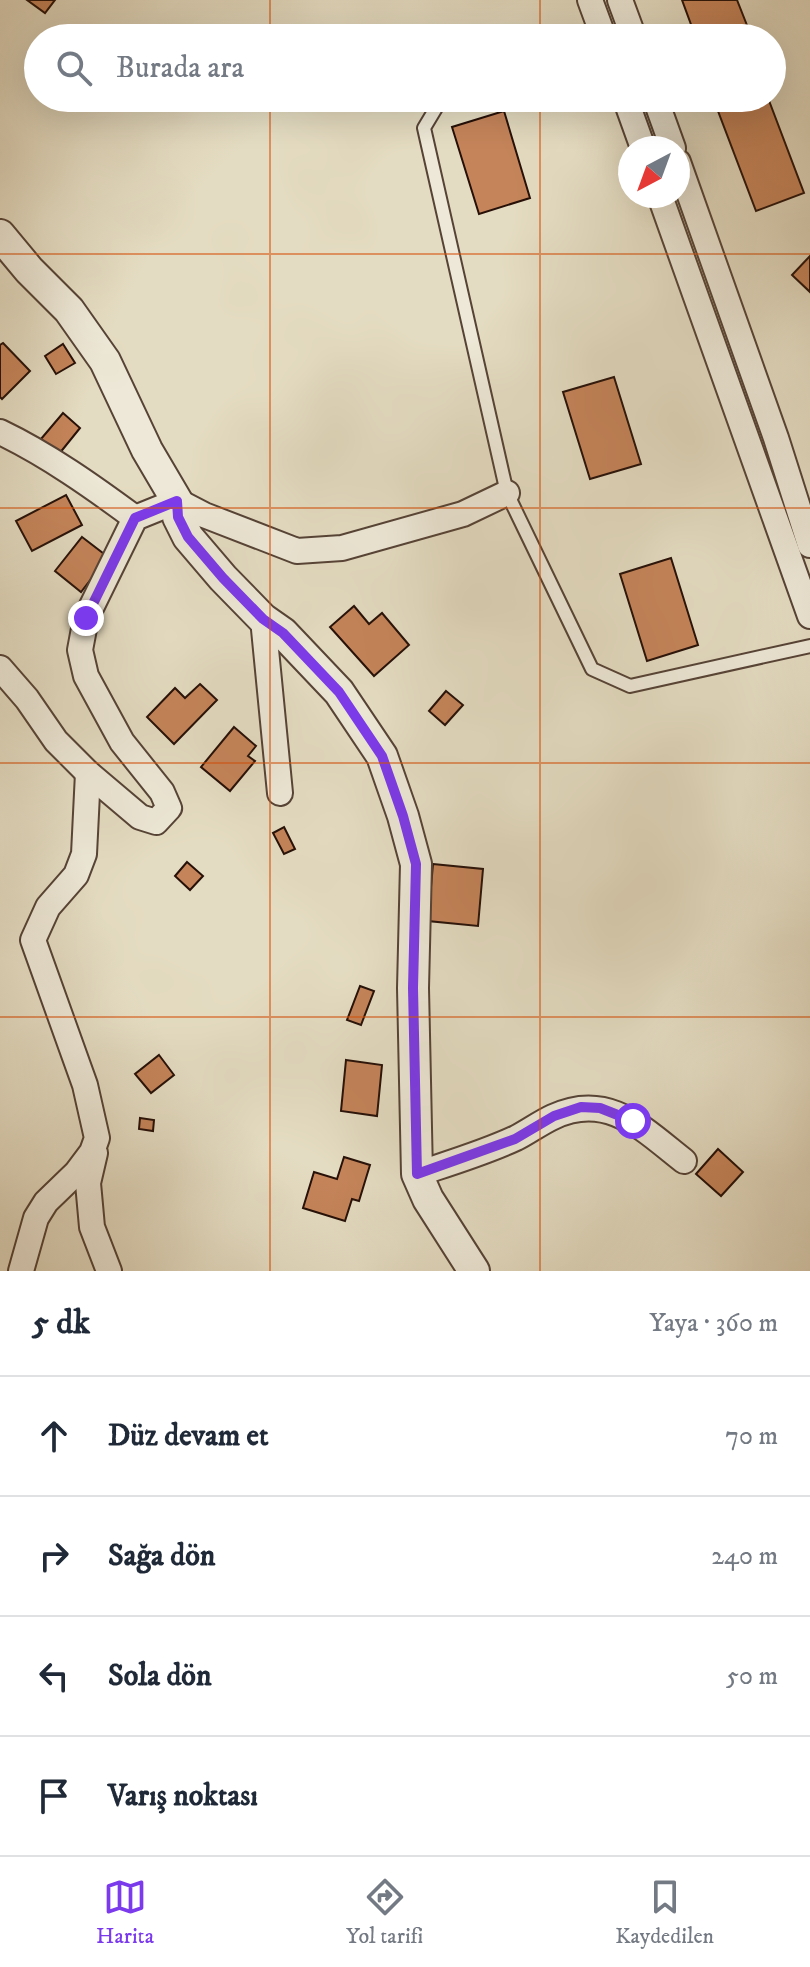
<!DOCTYPE html>
<html lang="tr">
<head>
<meta charset="utf-8">
<style>
	body { margin:0; font-family:"IM FELL DW Pica",serif; background:#f6f6f7; color:#1f2937 }
	.compass { position:absolute; left:618px; top:136px; width:72px; height:72px; border-radius:50%; background:#fff; box-shadow:0 8px 32px #0002; rotate:221deg }
	.stop { position:absolute; width:24px; height:24px; margin:-18px; border:6px solid #7c3aed; border-radius:50%; background:#fff }
	.stop.end { background:#7c3aed; border-color:#fff; box-shadow:0 2px 8px #0008 }
	.list { margin:0; padding:0; list-style:none }
	h2 { display:flex; justify-content:space-between; align-items:center; height:104px; margin:0; padding:0 32px; font-size:34px }
	h2 small { font-size:26px; font-weight:400; color:#747a83 }
	.list li { display:grid; grid-template-columns:52px 1fr auto; gap:24px; align-items:center; box-sizing:border-box; height:120px; padding:0 32px; border-top:2px solid #e0e1e3 }
	.list b { display:block; font-size:30px; white-space:nowrap }
	.list em { font-size:26px; font-style:normal; color:#747a83 }
	.icon { flex:none; width:44px; height:44px; fill:none; stroke:currentColor; stroke-width:2; stroke-linecap:round; stroke-linejoin:round }
	.map { position:relative; flex:none; width:810px; height:1271px; overflow:hidden }
	.search { position:absolute; background:#fff; box-shadow:0 8px 32px #0002; left:24px; right:24px; top:24px; height:88px; display:flex; align-items:center; gap:20px; box-sizing:border-box; padding:0 28px; border-radius:44px; color:#747a83; font-size:30px }
	.sheet { height:584px; background:#fff }
	nav { display:flex; justify-content:space-around; align-items:center; box-sizing:border-box; height:112px; border-top:2px solid #e0e1e3; background:#fff; font-size:22px; color:#747a83 }
	nav a { display:grid; justify-items:center; gap:4px }
	nav .on { color:#7c3aed }
	.map>svg:first-child { display:block }
	.building { fill:#c5845a; stroke:#261008; stroke-width:2 }
	.lines { fill:none; stroke-linecap:round; stroke-linejoin:round }
	.service-casing { stroke:#564336; stroke-width:16 }
	.minor-casing { stroke:#564336; stroke-width:28 }
	.tertiary-casing { stroke:#564336; stroke-width:34 }
	.service { stroke:#ede8d7; stroke-width:12 }
	.minor { stroke:#ede8d7; stroke-width:24 }
	.tertiary { stroke:#ede8d7; stroke-width:30 }
	.route { stroke:#7c3aed; stroke-width:10 }
	.grid { fill:none; stroke:#d5520c; stroke-width:2; stroke-opacity:0.55 }
</style>
</head>
<body>
<div class="map">
<svg width="810" height="1271" viewBox="0 0 810 1271">
	<rect width="100%" height="100%" fill="#e4dcc2"/>
	<filter id="stains"><feTurbulence type="fractalNoise" baseFrequency=".0025" numOctaves="4"/><feColorMatrix values="0 0 0 0 .2 0 0 0 0 .09 0 0 0 0 .02 0 0 0 .5 -.17"/></filter>
	<radialGradient id="worn" r=".72"><stop offset=".6" stop-color="#630" stop-opacity="0"/><stop offset="1" stop-color="#630" stop-opacity=".3"/></radialGradient>
	<g class="building">
		<path d="M27 0H55L45 13Z"/>
		<path d="M682 0H737L752 38H696Z"/>
		<path d="M753 98H768L804 193 756 211 718 111Z"/>
		<path d="M504 111 530 198 479 214 452 127Z"/>
		<path d="M810 256V292L792 275Z"/>
		<path d="M3 343 30 371 2 399 0 397V345Z"/>
		<path d="M63 344 75 363 56 374 45 356Z"/>
		<path d="M614 377 641 464 590 479 563 392Z"/>
		<path d="M63 413 80 428 59 454 41 439Z"/>
		<path d="M66 495 82 525 32 551 16 521Z"/>
		<path d="M82 537 108 557 81 592 55 571Z"/>
		<path d="M671 558 698 645 647 661 620 574Z"/>
		<path d="M354 606 369 624 382 613 409 645 374 676 330 627Z"/>
		<path d="M200 684 217 700 174 744 147 717 175 688 185 698Z"/>
		<path d="M446 691 463 705 445 725 429 711Z"/>
		<path d="M234 727 256 746 248 756 255 761 230 791 201 767Z"/>
		<path d="M284 827 295 849 284 854 273 833Z"/>
		<path d="M187 862 203 876 190 890 175 876Z"/>
		<path d="M433 864 483 869 478 926 428 921Z"/>
		<path d="M360 986 374 991 361 1025 347 1020Z"/>
		<path d="M159 1055 174 1075 151 1093 135 1074Z"/>
		<path d="M346 1060 382 1065 377 1116 341 1111Z"/>
		<path d="M140 1118 154 1120 153 1131 139 1129Z"/>
		<path d="M718 1149 743 1172 721 1196 696 1174Z"/>
		<path d="M344 1157 370 1165 359 1201 352 1199 345 1221 303 1208 314 1172 337 1179Z"/>
	</g>
	<g class="lines">
		<g class="service-casing">
			<path id="service" d="M442 98 424 128 507 493 592 669 630 686 810 646"/>
		</g>
		<g class="minor-casing">
			<g id="minor">
				<path d="M590 0 604 38"/>
				<path d="M620 0 634 38"/>
				<path d="M625 98 643 148"/>
				<path d="M655 98 673 148"/>
				<path d="M678 162 776 438 810 545"/>
				<path d="M660 196 810 616"/>
				<path d="M0 432C48 455 93 487 135 518"/>
				<path d="M263 619 280 793"/>
				<path d="M0 668 27 699 56 741 88 773 140 817 156 822 169 808 162 792 122 742 86 676 80 650 86 618 135 518 177 501 204 515 297 551 342 548 463 514 507 493"/>
				<path d="M95 1153 88 1183 92 1227 109 1271"/>
				<path d="M417 1174C450 1163 484 1153 516 1138 528 1132 540 1123 553 1117 608 1091 643 1129 684 1161"/>
				<path d="M21 1271 36 1218 46 1202 77 1172 92 1152 97 1138 85 1085 33 940 48 907 76 875 84 854 88 773"/>
			</g>
		</g>
		<g class="tertiary-casing">
			<path id="tertiary" d="M0 235 29 270 69 310 105 361 147 450 177 501 178 517 188 537 223 578 263 619 283 633 339 692 382 756 403 816 416 864 413 988 417 1174 428 1199 474 1271"/>
		</g>
		<use href="#service" class="service"/>
		<use href="#minor" class="minor"/>
		<use href="#tertiary" class="tertiary"/>
	</g>
	<g class="lines">
		<path class="route" d="M86 618 135 518 177 501 178 517 188 537 223 578 263 619 283 633 339 692 382 756 403 816 416 864 413 988 417 1174 515 1139 554 1116 581 1107 600 1108 633 1121"/>
	</g>
	<path class="grid" d="M270 0V38M540 0V38M270 98V1271M540 98V1271M0 254H810M0 508H810M0 763H810M0 1017H810"/>
	<rect width="100%" height="100%" filter="url(#stains)"/>
	<rect width="100%" height="100%" fill="url(#worn)"/>
</svg>
<svg class="compass" viewBox="-18 -18 36 36"><path d="M0-13l5 13h-10z" fill="#e53935"/><path d="M0 13l5-13h-10z" fill="#747a83"/></svg>
<div class="stop" style="left:633px;top:1121px"></div>
<div class="stop end" style="left:86px;top:618px"></div>
<div class="search"><svg class="icon" aria-label="search" viewBox="0 0 24 24"><circle cx="10" cy="10" r="6"/><path d="M15 15l6 6"/></svg>Burada ara</div>
</div>
<section class="sheet">
<h2>5 dk<small>Yaya · 360 m</small></h2>
<ul class="list">
<li><svg class="icon" aria-label="ahead" viewBox="0 0 24 24"><path d="M12 20V5M6 11l6-6 6 6"/></svg><div><b>Düz devam et</b></div><em>70 m</em></li>
<li><svg class="icon" aria-label="right" viewBox="0 0 24 24"><path d="M7 20v-9h11M14 6l5 5-5 5"/></svg><div><b>Sağa dön</b></div><em>240 m</em></li>
<li><svg class="icon" aria-label="left" viewBox="0 0 24 24"><path d="M17 20v-9H6M10 6l-5 5 5 5"/></svg><div><b>Sola dön</b></div><em>50 m</em></li>
<li><svg class="icon" aria-label="arrive" viewBox="0 0 24 24"><path d="M6 21V4h12l-3 4 3 4H6"/></svg><div><b>Varış noktası</b></div></li>
</ul>
</section>
<nav>
<a class="on"><svg class="icon" aria-label="map" viewBox="0 0 24 24"><path d="M3 6l6-2 6 2 6-2v14l-6 2-6-2-6 2zM9 4v14M15 6v14"/></svg>Harita</a>
<a><svg class="icon" aria-label="directions" viewBox="0 0 24 24"><path d="M12 3l9 9-9 9-9-9zM9 14v-3h6M13 9l2 2-2 2"/></svg>Yol tarifi</a>
<a><svg class="icon" aria-label="saved" viewBox="0 0 24 24"><path d="M7 4h10v16l-5-4-5 4z"/></svg>Kaydedilen</a>
</nav>
</body>
</html>
